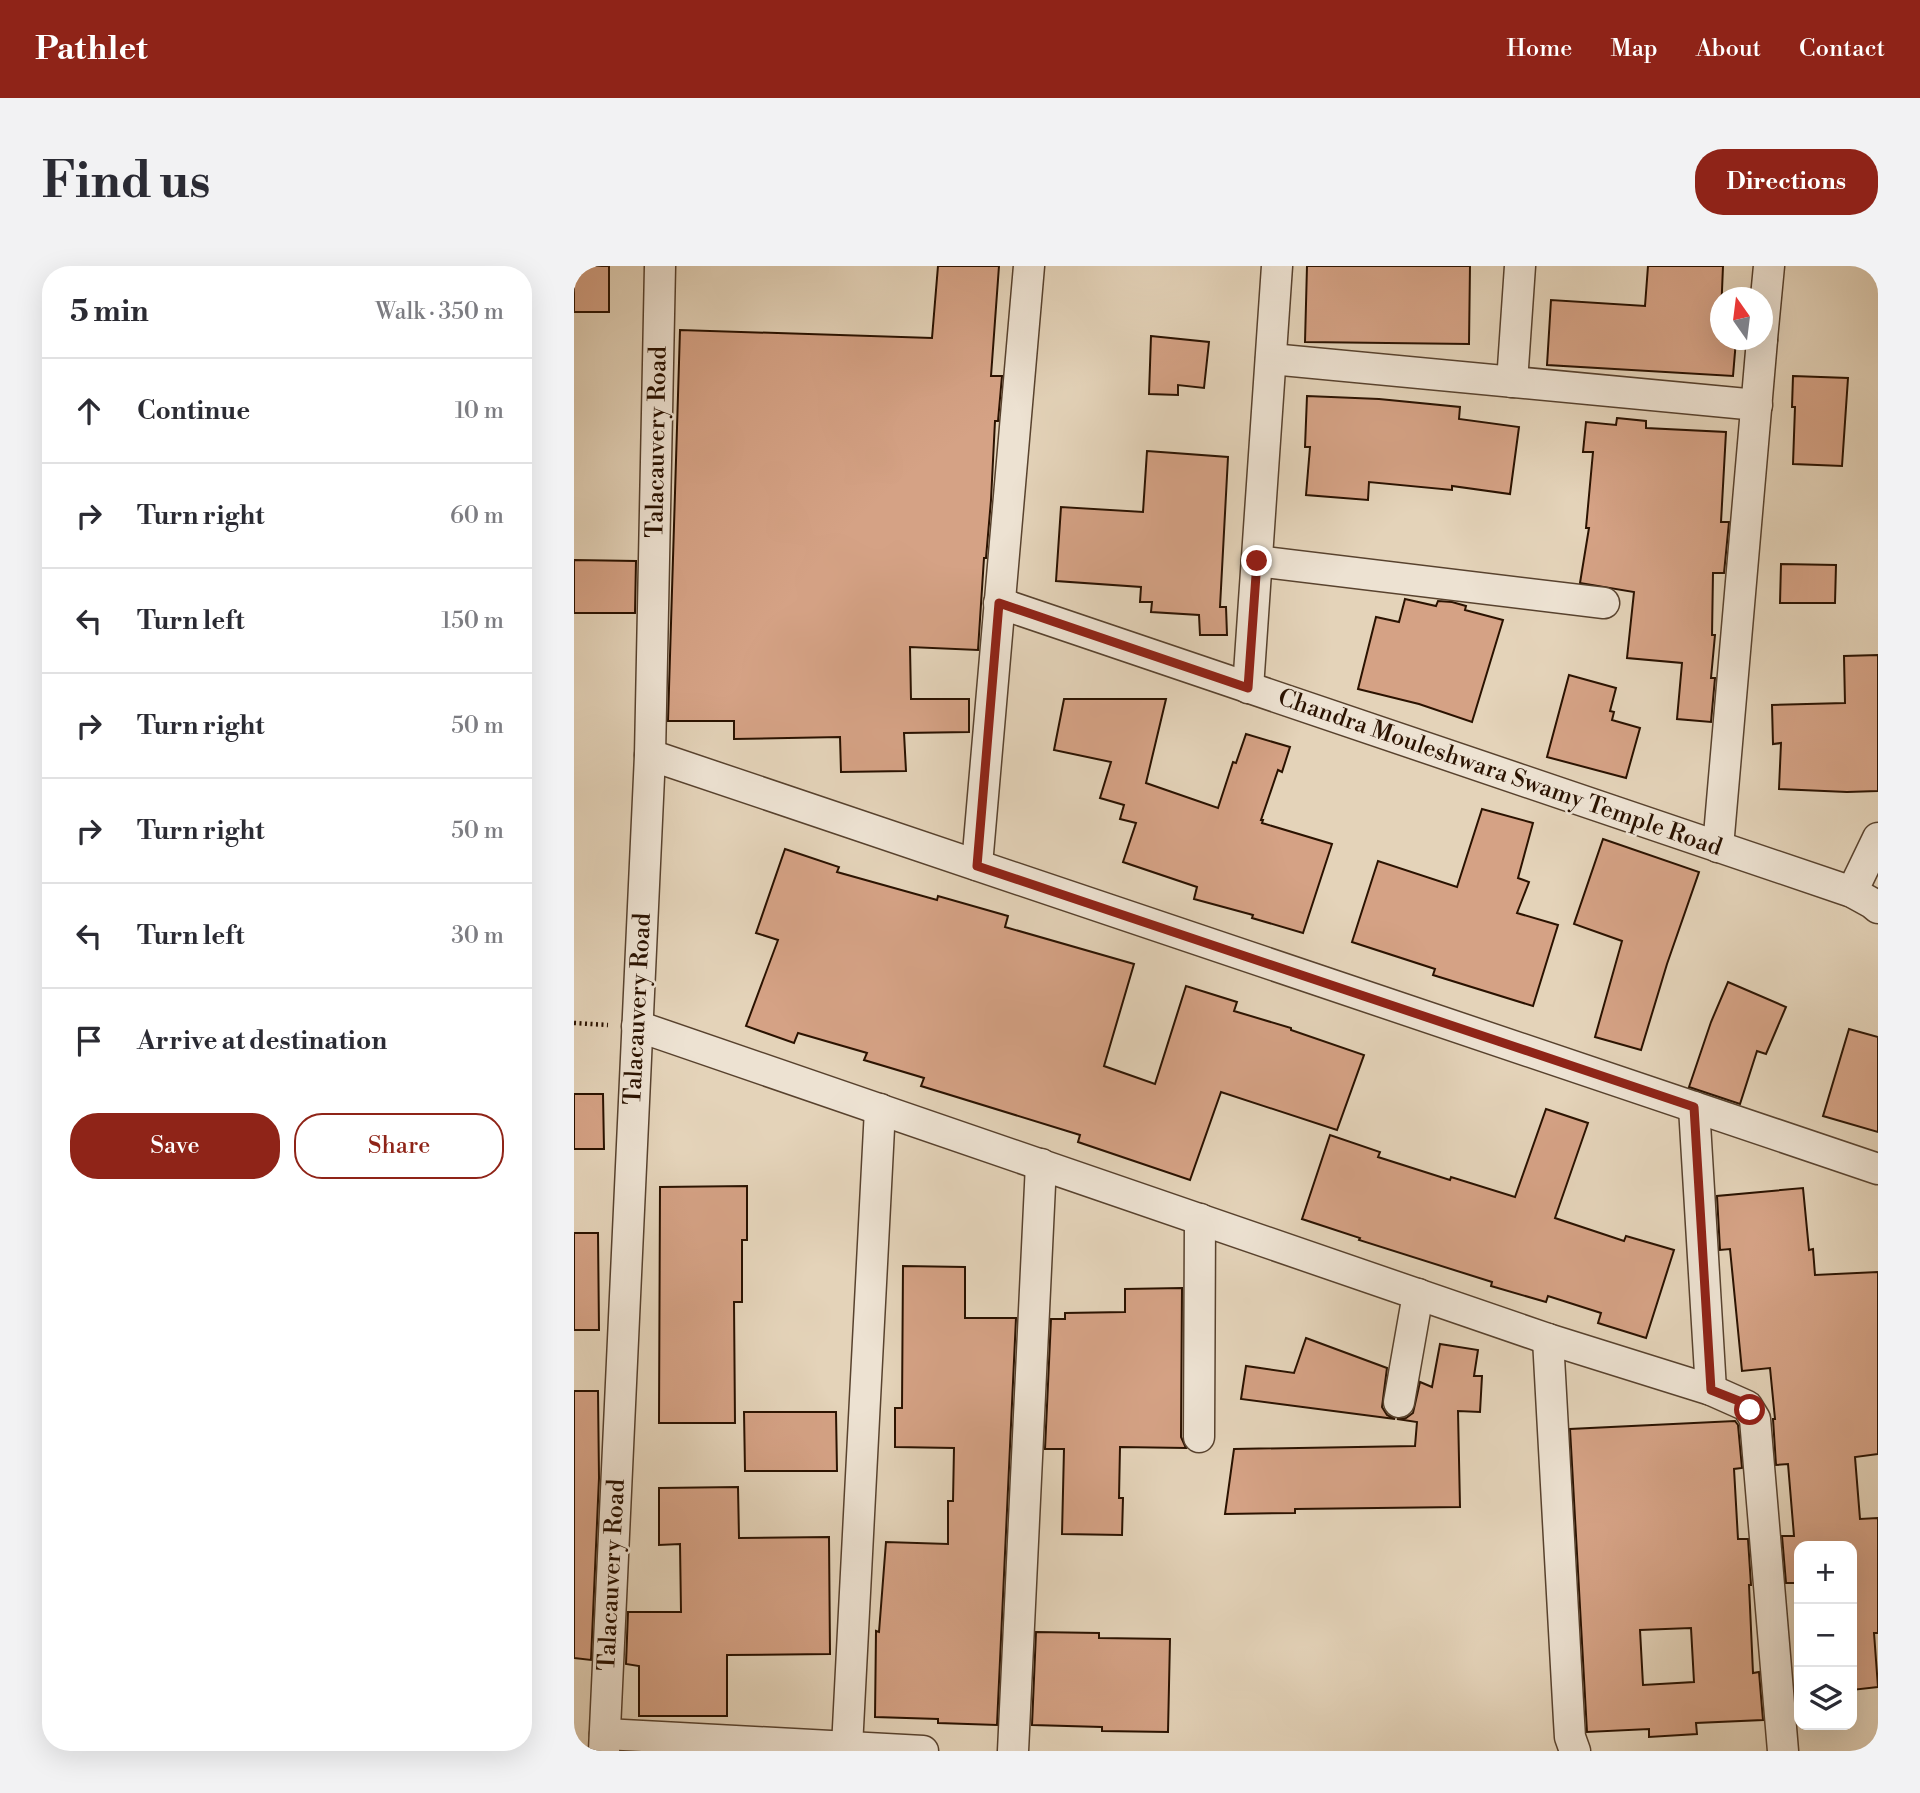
<!DOCTYPE html>
<html lang="en">
<head>
<meta charset="utf-8">
<style>
	body { margin:0; font-family:"Libre Bodoni",serif; background:#f2f2f3; color:#2b2b33 }
	.controls { position:absolute; right:21px; bottom:21px; display:grid; overflow:hidden; border-radius:14px; box-shadow:0 7px 28px #0002 }
	.controls button { width:63px; height:63px; display:grid; place-items:center; padding:0; border:0; border-bottom:2px solid #e1e1e2; background:#fff; color:#2b2b33; font:35px sans-serif }
	.compass { position:absolute; left:1136px; top:21px; width:63px; height:63px; border-radius:50%; background:#fff; box-shadow:0 7px 28px #0002; rotate:346deg }
	.stop { position:absolute; width:21px; height:21px; margin:-16px; border:5px solid #8f2418; border-radius:50%; background:#fff }
	.stop.end { background:#8f2418; border-color:#fff; box-shadow:0 2px 7px #0008 }
	.list { margin:0; padding:0; list-style:none }
	h2 { display:flex; justify-content:space-between; align-items:center; height:91px; margin:0; padding:0 28px; font-size:30px }
	h2 small { font-size:23px; font-weight:400; color:#7c7c81 }
	.list li { display:grid; grid-template-columns:46px 1fr auto; gap:21px; align-items:center; box-sizing:border-box; height:105px; padding:0 28px; border-top:2px solid #e1e1e2 }
	.list b { display:block; font-size:26px; white-space:nowrap }
	.list em { font-size:23px; font-style:normal; color:#7c7c81 }
	.actions { display:flex; gap:14px; padding:21px 28px }
	.actions a { flex:1; padding:16px 0; border:2px solid #8f2418; border-radius:28px; text-align:center; font-size:24px; color:#8f2418 }
	.actions .main { background:#8f2418; color:#fff }
	.icon { flex:none; width:38px; height:38px; fill:none; stroke:currentColor; stroke-width:2; stroke-linecap:round; stroke-linejoin:round }
	.map { position:relative; flex:none; width:1304px; height:1485px; overflow:hidden; border-radius:28px }
	header { display:flex; align-items:center; gap:42px; box-sizing:border-box; height:98px; padding:0 35px; background:#8f2418; color:#fff }
	header strong { font-size:33px }
	nav { display:flex; gap:38px; margin-inline-start:auto; font-size:24px }
	.intro { display:flex; align-items:center; justify-content:space-between; box-sizing:border-box; height:168px; padding:0 42px }
	h1 { margin:0; font-size:49px }
	.button { padding:18px 32px; border-radius:28px; background:#8f2418; color:#fff; font-size:24px; font-weight:700 }
	main { display:flex; gap:42px; padding:0 42px }
	aside { flex:1; background:#fff; border-radius:28px; box-shadow:0 7px 28px #0002 }
	.map>svg:first-child { display:block }
	.building { fill:#d5a285; stroke:#2a1200; stroke-width:2; fill-rule:evenodd }
	.lines { fill:none; stroke-linecap:round; stroke-linejoin:round }
	.street-casing { stroke:#58422e; stroke-width:33 }
	.path { stroke:#2a1200; stroke-width:4.5; stroke-dasharray:2 3.5; stroke-linecap:butt }
	.street { stroke:#ede2d2; stroke-width:30 }
	.route { stroke:#8f2418; stroke-width:9 }
	.labels { text-anchor:middle; dominant-baseline:central; stroke-width:5; stroke-linejoin:round; paint-order:stroke }
	.street-label { font-size:24px; fill:#2a1200; stroke:#ede2d2 }
</style>
</head>
<body>
<header>
<strong>Pathlet</strong>
<nav><a>Home</a><a>Map</a><a>About</a><a>Contact</a></nav>
</header>
<div class="intro"><h1>Find us</h1><a class="button">Directions</a></div>
<main>
<aside>
<h2>5 min<small>Walk · 350 m</small></h2>
<ul class="list">
<li><svg class="icon" aria-label="ahead" viewBox="0 0 24 24"><path d="M12 20V5M6 11l6-6 6 6"/></svg><div><b>Continue</b></div><em>10 m</em></li>
<li><svg class="icon" aria-label="right" viewBox="0 0 24 24"><path d="M7 20v-9h11M14 6l5 5-5 5"/></svg><div><b>Turn right</b></div><em>60 m</em></li>
<li><svg class="icon" aria-label="left" viewBox="0 0 24 24"><path d="M17 20v-9H6M10 6l-5 5 5 5"/></svg><div><b>Turn left</b></div><em>150 m</em></li>
<li><svg class="icon" aria-label="right" viewBox="0 0 24 24"><path d="M7 20v-9h11M14 6l5 5-5 5"/></svg><div><b>Turn right</b></div><em>50 m</em></li>
<li><svg class="icon" aria-label="right" viewBox="0 0 24 24"><path d="M7 20v-9h11M14 6l5 5-5 5"/></svg><div><b>Turn right</b></div><em>50 m</em></li>
<li><svg class="icon" aria-label="left" viewBox="0 0 24 24"><path d="M17 20v-9H6M10 6l-5 5 5 5"/></svg><div><b>Turn left</b></div><em>30 m</em></li>
<li><svg class="icon" aria-label="arrive" viewBox="0 0 24 24"><path d="M6 21V4h12l-3 4 3 4H6"/></svg><div><b>Arrive at destination</b></div></li>
</ul>
<div class="actions"><a class="main">Save</a><a>Share</a></div>
</aside>
<div class="map">
<svg width="1304" height="1485" viewBox="0 0 1304 1485">
	<rect width="100%" height="100%" fill="#e4d3b9"/>
	<filter id="stains"><feTurbulence type="fractalNoise" baseFrequency=".00286" numOctaves="4"/><feColorMatrix values="0 0 0 0 .2 0 0 0 0 .09 0 0 0 0 .02 0 0 0 .5 -.17"/></filter>
	<radialGradient id="worn" r=".72"><stop offset=".6" stop-color="#630" stop-opacity="0"/><stop offset="1" stop-color="#630" stop-opacity=".3"/></radialGradient>
	<g class="building">
		<rect x="0" y="0" width="35" height="46"/>
		<path d="M364 0H425L417 110H428L424 155H421L417 234 412 292H410L404 384 336 381 337 433H395V466L330 467 332 505 267 506 266 471 160 473V455H94L106 64 358 72Z"/>
		<path d="M733 0H896L895 78 731 76Z"/>
		<path d="M1074 0H1149L1146 74H1162L1159 110 973 99 977 34 1071 40Z"/>
		<path d="M577 70 635 76 630 122 604 119V129L575 128Z"/>
		<path d="M1219 110 1274 112 1268 200 1219 198 1221 141H1218Z"/>
		<path d="M733 130 805 133 886 141 885 153 945 161 936 228 878 220V224L795 216 794 234 732 229 736 181H731Z"/>
		<path d="M1043 152 1072 155V162L1152 166 1147 256H1155L1150 307H1139L1138 369H1141L1137 412H1141L1137 456 1103 453 1108 397 1053 392 1060 326 1006 317 1015 262H1012L1019 186H1009L1012 156 1042 159Z"/>
		<path d="M573 185 654 191 646 341H652L653 369H626L625 349 577 346 578 336H566L567 321 482 315 487 241 569 246Z"/>
		<path d="M0 294 62 295 61 347H0Z"/>
		<path d="M1207 298 1262 299 1261 337H1206Z"/>
		<path d="M831 333 862 340 864 335 878 336 892 340 891 344 929 354 898 456 845 438 784 423 802 351 825 356Z"/>
		<path d="M1304 389V525L1273 526 1205 523 1207 477 1199 478 1198 439 1271 437 1270 390Z"/>
		<path d="M995 409 1042 422 1036 445 1040 446 1038 454 1066 462 1052 512 973 491Z"/>
		<path d="M490 433H592L572 517 644 542 659 496 662 497 672 468 716 481 708 506 704 504 687 554H689L688 557 758 578 729 667 678 652 679 649 620 633 623 621 549 596 562 557 546 553 550 539 526 532 537 496 480 484Z"/>
		<path d="M908 543 959 557 944 612 955 616 943 647 984 659 959 740 859 709 861 703 778 676 804 595 883 621Z"/>
		<path d="M1029 573 1125 606 1093 698 1067 784 1021 771 1048 675 1000 658Z"/>
		<path d="M211 583 265 601 263 606 363 634 364 630 434 650 431 661 560 698 530 800 581 818 612 720 663 736 660 745 717 762V764L790 789 763 864 647 826 616 914 504 876 506 869 347 820 350 812 290 794 293 787 224 767 220 777 172 760 204 674 182 667Z"/>
		<path d="M1154 716 1212 741 1192 788 1183 785 1166 838 1115 821 1137 756Z"/>
		<path d="M1275 763 1304 771V866L1249 850Z"/>
		<path d="M0 828H29L30 883H0Z"/>
		<path d="M972 843 1014 857 981 952 1050 975 1052 970 1100 984 1072 1072 1024 1057 1027 1047 974 1030 972 1036 917 1020 918 1016 785 974 786 972 728 953 756 869 806 886 804 891 876 914 877 911 941 931Z"/>
		<path d="M173 920V974H168V1036H160L161 1157H85L86 921Z"/>
		<path d="M1229 922 1235 984 1239 983 1241 1009 1304 1006V1188L1281 1191 1286 1253 1304 1252V1367H1300L1304 1421 1278 1424V1280H1225V1317H1212L1208 1270H1220L1214 1198 1202 1199 1199 1153H1201L1196 1102 1168 1105 1156 983 1146 984 1143 930Z"/>
		<path d="M0 967H24L25 1064H0Z"/>
		<path d="M329 1000 391 1001V1052H442L423 1459 364 1457V1453L301 1451 302 1365 305 1366 312 1276 374 1278V1235H379L380 1182 321 1181V1142H328Z"/>
		<path d="M608 1022 607 1171 612 1182 546 1181 545 1232H549L548 1269 488 1268 490 1183H471L477 1053H491V1047L551 1046V1023Z"/>
		<path d="M732 1072 813 1102 808 1141 813 1149 821 1153 667 1133 672 1100 720 1107Z"/>
		<path d="M866 1078 904 1084 900 1110H908L906 1146 884 1145 886 1241 721 1243V1247L651 1248 660 1183 841 1180 843 1156 823 1153 832 1152 839 1147 846 1116 858 1121Z"/>
		<path d="M0 1125H24L25 1212 17 1394 0 1392Z"/>
		<path d="M170 1146H262L263 1205H171Z"/>
		<path d="M1161 1155 1164 1159 1168 1202 1160 1203 1164 1273H1174L1177 1319H1175L1179 1407 1185 1406 1189 1454 1122 1457 1123 1468 1075 1471V1463L1013 1466 996 1163ZM1117 1362 1120 1416 1069 1419 1066 1364Z"/>
		<path d="M164 1221 165 1272 255 1271 256 1388 153 1389V1450H65V1400L52 1398 54 1346H107L106 1278 85 1279V1222Z"/>
		<path d="M462 1366 525 1367V1372L596 1373 594 1466 528 1465V1461L458 1459Z"/>
	</g>
	<g class="lines">
		<g class="street-casing">
			<g id="street">
				<path d="M1188 73 1195 0"/>
				<path d="M697 93 1183 139"/>
				<path d="M938 116 946 0"/>
				<path d="M683 295 1030 337"/>
				<path d="M425 337 1278 626 1298 637 1304 642"/>
				<path d="M674 422 703 0"/>
				<path d="M76 489 1304 903"/>
				<path d="M1144 581 1188 74"/>
				<path d="M403 599 455 0"/>
				<path d="M1278 626 1304 572"/>
				<path d="M63 760 974 1073 1137 1124 1173 1140 1181 1153 1209 1485"/>
				<path d="M1120 841 1137 1124"/>
				<path d="M974 1073 995 1455 996 1471 1001 1485"/>
				<path d="M825 1136 844 1028"/>
				<path d="M625 1171 626 953"/>
				<path d="M31 1468 349 1485"/>
				<path d="M273 1481 306 843"/>
				<path d="M30 1485 76 489 86 0"/>
				<path d="M439 1485 467 898"/>
			</g>
		</g>
		<path class="path" d="M0 757 34 759"/>
		<use href="#street" class="street"/>
	</g>
	<g class="lines">
		<path class="route" d="M683 295 674 422 425 337 403 600 1120 841 1137 1124 1165 1135 1176 1144"/>
	</g>
	<g class="labels">
		<g class="street-label">
			<text transform="translate(83 176) rotate(-89)">Talacauvery Road</text>
			<text transform="translate(926 507) rotate(19)">Chandra Mouleshwara Swamy Temple Road</text>
			<text transform="translate(64 743) rotate(-87)">Talacauvery Road</text>
			<text transform="translate(38 1309) rotate(-87)">Talacauvery Road</text>
		</g>
	</g>
	<rect width="100%" height="100%" filter="url(#stains)"/>
	<rect width="100%" height="100%" fill="url(#worn)"/>
</svg>
<div class="controls">
<button>+</button>
<button>−</button>
<button><svg class="icon" aria-label="layers" viewBox="0 0 24 24"><path d="M12 4l9 5-9 5-9-5zM3 14l9 5 9-5"/></svg></button>
</div>
<svg class="compass" viewBox="-18 -18 36 36"><path d="M0-13l5 13h-10z" fill="#e53935"/><path d="M0 13l5-13h-10z" fill="#7c7c81"/></svg>
<div class="stop" style="left:1176px;top:1144px"></div>
<div class="stop end" style="left:683px;top:295px"></div>
</div>
</main>
</body>
</html>
